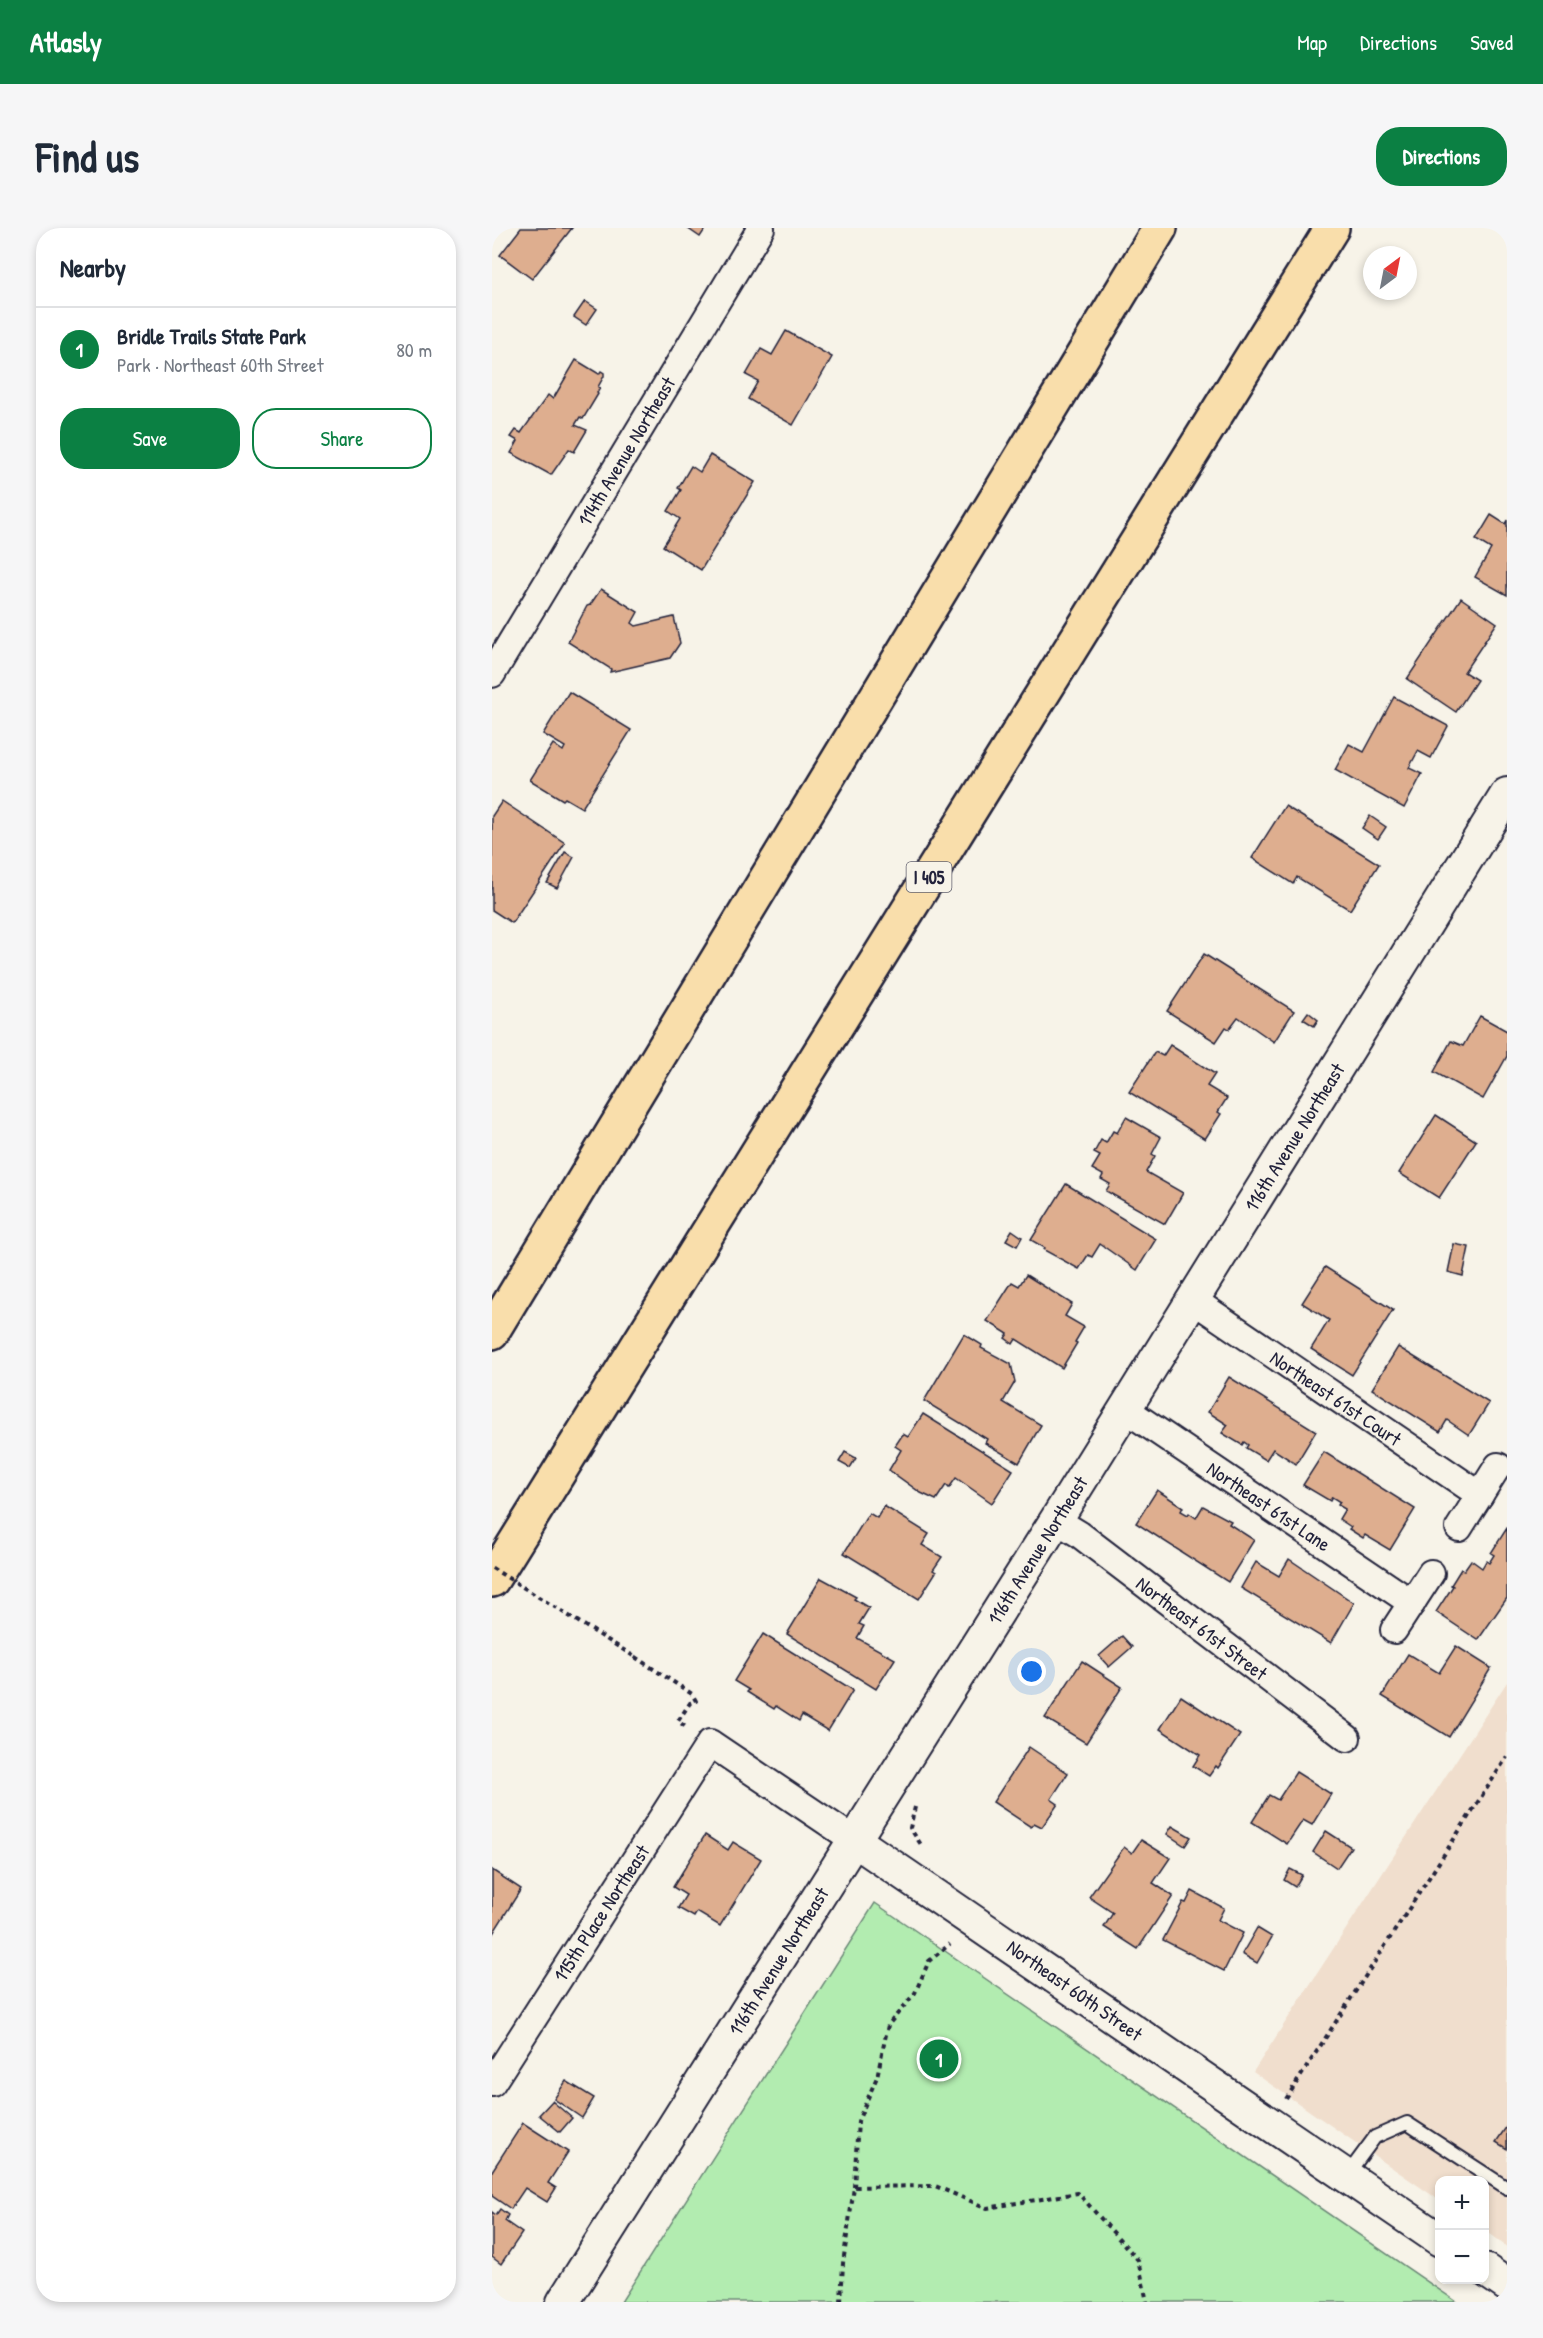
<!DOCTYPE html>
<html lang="en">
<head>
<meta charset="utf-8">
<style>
	body { margin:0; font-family:"Patrick Hand",sans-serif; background:#f6f6f7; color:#1f2937 }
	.controls { position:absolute; right:18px; bottom:18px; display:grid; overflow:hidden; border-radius:12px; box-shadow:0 3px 9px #0003 }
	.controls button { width:54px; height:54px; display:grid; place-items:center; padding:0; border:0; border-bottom:2px solid #e0e1e3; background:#fff; color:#1f2937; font:30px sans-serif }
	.compass { position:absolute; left:871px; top:18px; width:54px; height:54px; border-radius:50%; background:#fff; box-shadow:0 3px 9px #0003; rotate:32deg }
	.you { position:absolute; left:540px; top:1444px; width:21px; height:21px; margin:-15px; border:4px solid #fff; border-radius:50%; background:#1a73e8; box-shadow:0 0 0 9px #1a73e833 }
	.badge { display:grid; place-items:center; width:39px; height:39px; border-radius:50%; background:#0b8043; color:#fff; font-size:20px; font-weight:700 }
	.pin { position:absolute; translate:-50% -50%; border:3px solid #fff; box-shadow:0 2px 6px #0006 }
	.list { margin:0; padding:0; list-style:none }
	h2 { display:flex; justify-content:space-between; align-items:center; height:78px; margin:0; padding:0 24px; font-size:26px }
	h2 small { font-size:20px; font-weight:400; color:#747a83 }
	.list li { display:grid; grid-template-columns:39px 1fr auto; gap:18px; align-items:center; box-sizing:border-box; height:84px; padding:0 24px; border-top:2px solid #e0e1e3 }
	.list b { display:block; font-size:22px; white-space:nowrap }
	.list p { margin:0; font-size:20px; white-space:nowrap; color:#747a83 }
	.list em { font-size:20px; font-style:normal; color:#747a83 }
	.actions { display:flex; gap:12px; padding:18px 24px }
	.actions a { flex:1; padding:14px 0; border:2px solid #0b8043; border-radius:24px; text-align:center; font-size:21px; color:#0b8043 }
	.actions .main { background:#0b8043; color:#fff }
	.map { position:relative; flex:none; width:1015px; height:2074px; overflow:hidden; border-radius:24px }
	header { display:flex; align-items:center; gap:36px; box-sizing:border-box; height:84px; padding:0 30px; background:#0b8043; color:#fff }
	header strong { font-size:28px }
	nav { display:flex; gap:33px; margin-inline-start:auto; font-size:21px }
	.intro { display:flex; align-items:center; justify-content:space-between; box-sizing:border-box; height:144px; padding:0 36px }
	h1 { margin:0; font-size:42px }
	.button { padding:15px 27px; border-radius:24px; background:#0b8043; color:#fff; font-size:21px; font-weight:700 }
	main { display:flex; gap:36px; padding:0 36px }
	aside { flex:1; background:#fff; border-radius:24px; box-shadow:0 3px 9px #0003 }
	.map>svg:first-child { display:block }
	.built { fill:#f0decd }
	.green { fill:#b2ecb0; stroke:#6a8776; stroke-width:1.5 }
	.building { fill:#deae8f; stroke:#22223b; stroke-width:1.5 }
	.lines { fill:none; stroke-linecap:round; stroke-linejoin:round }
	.service-casing { stroke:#22223b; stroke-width:16 }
	.minor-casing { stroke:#22223b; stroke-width:30 }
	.tertiary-casing { stroke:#22223b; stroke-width:36 }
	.motorway-casing { stroke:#22223b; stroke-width:38 }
	.path { stroke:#22223b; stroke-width:4; stroke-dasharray:4.5 4.5; stroke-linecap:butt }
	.service { stroke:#f7f3e8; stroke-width:12 }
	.minor { stroke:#f7f3e8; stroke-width:26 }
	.tertiary { stroke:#f7f3e8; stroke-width:32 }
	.motorway { stroke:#f9deab; stroke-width:33 }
	.path-bridge { stroke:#22223b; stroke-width:4; stroke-dasharray:4.5 4.5; stroke-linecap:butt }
	.labels { text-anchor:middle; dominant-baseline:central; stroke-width:4.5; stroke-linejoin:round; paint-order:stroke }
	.shield { fill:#f7f3e8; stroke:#62616f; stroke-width:1.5 }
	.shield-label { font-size:18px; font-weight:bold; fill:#22223b }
	.street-label { font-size:20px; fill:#22223b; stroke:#f7f3e8 }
</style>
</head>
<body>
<header>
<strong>Atlasly</strong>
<nav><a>Map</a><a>Directions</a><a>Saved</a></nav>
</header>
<div class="intro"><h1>Find us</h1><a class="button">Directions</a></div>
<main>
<aside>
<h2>Nearby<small></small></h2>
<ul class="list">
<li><span class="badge">1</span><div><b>Bridle Trails State Park</b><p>Park · Northeast 60th Street</p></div><em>80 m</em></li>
</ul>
<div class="actions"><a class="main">Save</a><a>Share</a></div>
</aside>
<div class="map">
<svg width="1015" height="2074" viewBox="0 0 1015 2074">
	<rect width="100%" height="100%" fill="#f7f3e8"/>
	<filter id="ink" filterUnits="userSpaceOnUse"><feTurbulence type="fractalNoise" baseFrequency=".0167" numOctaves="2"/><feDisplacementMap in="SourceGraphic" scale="12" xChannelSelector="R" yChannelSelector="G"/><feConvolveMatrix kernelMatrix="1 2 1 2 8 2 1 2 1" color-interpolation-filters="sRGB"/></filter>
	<g filter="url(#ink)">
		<path class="built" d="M1015 1454V2019L993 2003V1952H948L947 1972 761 1844Z"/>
		<path class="green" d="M383 1675 965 2074H129Z"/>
		<g class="building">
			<path d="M29 0H80L40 51 8 27Z"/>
			<path d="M195 0H214L208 9Z"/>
			<path d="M93 73 105 81 94 97 82 89Z"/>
			<path d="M294 103 340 129 301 197 256 171 266 153 254 147 269 121 280 127Z"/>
			<path d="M84 132 107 146 109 143 112 145V148L106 159 108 160 105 165 106 166 91 191 88 189 83 197 95 202 82 224 77 221 59 247 19 225 26 213 19 209 24 202 29 205 56 167 61 171Z"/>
			<path d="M218 227 263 254 209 342 171 318 188 291 176 283 189 262 186 260 199 238 208 244Z"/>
			<path d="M999 287 1013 296 1015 292V367L983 349 999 321 984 312Z"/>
			<path d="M109 361 146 384 140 395 144 398 182 389 188 415 178 430 118 444 119 441 76 414 95 378 98 377Z"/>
			<path d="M969 370 1005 395 972 444 985 452 964 484 915 451Z"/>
			<path d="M77 464 139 502 90 580 73 570 71 572 38 552 61 516 71 523 73 519 51 506Z"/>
			<path d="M902 469 956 498 939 530 926 523 917 540 930 546 912 580 843 542 857 516 872 524Z"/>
			<path d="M10 573 73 615 20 695 0 682V588Z"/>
			<path d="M793 578 887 636 858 682 805 649 801 656 760 630Z"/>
			<path d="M878 588 894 599 886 611 870 600Z"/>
			<path d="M73 624 82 629 65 660 55 655Z"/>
			<path d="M712 726 802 783 782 814 746 789 737 801 734 799 724 814 675 783Z"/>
			<path d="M816 784 826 792 822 798 811 791Z"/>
			<path d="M988 788 1015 803V828L991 871 942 844 959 813 971 818Z"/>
			<path d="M678 817 723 846 715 858 735 870 726 884 729 886 713 911 637 864 663 824 671 828Z"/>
			<path d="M944 887 984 913 947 970 907 945Z"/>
			<path d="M634 889 669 909 660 926 663 928 654 944 691 965 673 996 614 963 618 956 609 951 611 947 600 941 608 928 602 925 609 912 614 915 621 903 625 905Z"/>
			<path d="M574 956 664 1011 645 1042 608 1016 600 1029 596 1027 587 1041 552 1022 553 1020 539 1012Z"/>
			<path d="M520 1002 530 1009 525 1018 514 1012Z"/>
			<path d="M962 1016 977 1019 971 1048 956 1044Z"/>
			<path d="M833 1039 901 1082 860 1147 819 1121 837 1092 810 1075Z"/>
			<path d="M534 1047 580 1076 573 1088 592 1099 583 1114 585 1115 570 1140 524 1111 521 1116 513 1110 516 1106 495 1093 520 1054 527 1058Z"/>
			<path d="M472 1106 490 1117 489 1120 519 1136 523 1154 511 1174 549 1197 527 1235 493 1215 495 1211 432 1173Z"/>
			<path d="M906 1119 997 1175 977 1207 955 1192 948 1204 880 1161Z"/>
			<path d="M737 1149 824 1203 804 1236 781 1221 774 1232 754 1220 756 1217 752 1214 750 1217 730 1205 736 1197 716 1184Z"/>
			<path d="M431 1186 521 1242 500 1275 464 1250 457 1260 454 1257 444 1272 429 1265 397 1242 409 1222 403 1218 411 1206 416 1209Z"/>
			<path d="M353 1224 364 1230 358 1240 347 1234Z"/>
			<path d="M832 1224 923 1281 898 1322 873 1307 871 1310 857 1301 859 1299 847 1291 853 1281 846 1277 848 1274 840 1269 838 1273 811 1257Z"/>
			<path d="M665 1262 691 1279 689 1283 696 1287 697 1285 704 1290 711 1278 739 1293 737 1296 762 1312 736 1354 644 1295Z"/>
			<path d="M392 1278 437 1306 430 1317 450 1329 441 1342 444 1344 427 1371 352 1325 377 1285 385 1290Z"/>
			<path d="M1015 1300V1370L986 1412 944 1384 961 1358 959 1357 969 1341 972 1342 979 1332 990 1340 994 1333 997 1335 1002 1327 999 1325Z"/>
			<path d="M797 1331 862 1375 839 1415 749 1360 764 1334 787 1348Z"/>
			<path d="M329 1350 364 1369 362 1371 377 1380 367 1396 372 1398 365 1410 403 1431 384 1461 295 1406Z"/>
			<path d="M271 1406 361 1462 336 1503 310 1487 307 1493 284 1478 282 1481 255 1464 257 1462 242 1453Z"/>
			<path d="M630 1408 640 1419 617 1439 607 1428Z"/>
			<path d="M964 1418 999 1440 957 1509 890 1468 916 1426 947 1445Z"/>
			<path d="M590 1433 630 1459 594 1515 553 1490Z"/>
			<path d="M689 1468 748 1507 726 1540 724 1538 717 1548 701 1538 708 1527 668 1501Z"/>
			<path d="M537 1519 576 1545 559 1571 566 1576 550 1599 542 1595 539 1599 501 1574Z"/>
			<path d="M804 1544 839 1566 820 1597 811 1592 795 1616 760 1594 777 1567 786 1572Z"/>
			<path d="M680 1598 699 1609 693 1618 675 1606Z"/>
			<path d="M834 1603 859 1619 845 1640 821 1624Z"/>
			<path d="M213 1607 236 1622 241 1614 269 1631 228 1698 205 1684 202 1689 186 1680 194 1667 181 1659Z"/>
			<path d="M649 1612 678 1630 661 1655 681 1668 646 1721 612 1699 621 1685 597 1669 632 1619 640 1625Z"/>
			<path d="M798 1641 810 1647 803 1659 792 1652Z"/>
			<path d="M0 1642 29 1661 0 1707Z"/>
			<path d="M700 1663 732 1680 726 1692 751 1705 732 1743 671 1712 691 1674 694 1675Z"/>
			<path d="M765 1700 780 1709 765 1735 750 1726Z"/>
			<path d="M74 1853 102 1870 90 1890 62 1871Z"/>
			<path d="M60 1873 80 1890 68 1904 47 1887Z"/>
			<path d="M31 1895 76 1924 56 1955 64 1960 55 1974 33 1960 19 1981 0 1968V1943Z"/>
			<path d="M1015 1898V1921L1004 1914Z"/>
			<path d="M8 1981 16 1987 13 1993 30 2005 9 2036 0 2029V1984L4 1987Z"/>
		</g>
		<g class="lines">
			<g class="service-casing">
				<path id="service" d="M855 1947 883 1909 915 1895 1015 1960"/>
			</g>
			<g class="minor-casing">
				<g id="minor">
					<path d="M0 446 269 0"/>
					<path d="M701 1072 988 1267"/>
					<path d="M633 1181 920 1375"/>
					<path d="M564 1292 587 1306 855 1510"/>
					<path d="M967 1300 1006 1238"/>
					<path d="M902 1402 939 1345"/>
					<path d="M0 1855 218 1515 362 1612"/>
				</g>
			</g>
			<g class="tertiary-casing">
				<g id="tertiary">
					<path d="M362 1612 948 2012"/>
					<path d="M993 2042 1015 2057"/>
					<path d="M71 2074 564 1292 1015 566"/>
				</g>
			</g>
			<g class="motorway-casing">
				<g id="motorway">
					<path d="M0 1104 668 0"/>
					<path d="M0 1352 840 0"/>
				</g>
			</g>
			<g class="path">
				<path d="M143 1429 200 1466 204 1473 198 1475 186 1493 195 1500"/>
				<path d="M423 1579 418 1600 430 1618"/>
				<path d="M794 1871 1015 1529"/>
				<path d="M362 1959 366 1893 385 1849 396 1797 423 1765 437 1733 458 1716"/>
				<path d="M349 2074 351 2035 362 1959 443 1958 495 1980 586 1965 646 2032 655 2074"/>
			</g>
			<use href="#service" class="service"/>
			<use href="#minor" class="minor"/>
			<use href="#tertiary" class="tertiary"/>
			<use href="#motorway" class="motorway"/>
			<path class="path-bridge" d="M0 1340 143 1429"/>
		</g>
	</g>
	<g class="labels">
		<rect class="shield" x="414.5" y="634" width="45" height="30" rx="4.5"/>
		<g class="shield-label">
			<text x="437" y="649">I 405</text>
		</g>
		<g class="street-label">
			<text transform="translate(134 223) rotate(-59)">114th Avenue Northeast</text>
			<text transform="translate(802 909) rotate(-58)">116th Avenue Northeast</text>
			<text transform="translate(844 1170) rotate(34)">Northeast 61st Court</text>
			<text transform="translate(777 1278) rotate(34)">Northeast 61st Lane</text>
			<text transform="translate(545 1322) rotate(-58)">116th Avenue Northeast</text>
			<text transform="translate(710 1400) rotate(37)">Northeast 61st Street</text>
			<text transform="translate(109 1685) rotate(-57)">115th Place Northeast</text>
			<text transform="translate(286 1733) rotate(-58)">116th Avenue Northeast</text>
			<text transform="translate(583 1762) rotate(35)">Northeast 60th Street</text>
		</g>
	</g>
</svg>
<div class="controls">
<button>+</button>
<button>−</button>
</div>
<svg class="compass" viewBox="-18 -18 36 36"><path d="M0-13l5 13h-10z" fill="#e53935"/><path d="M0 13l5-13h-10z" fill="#747a83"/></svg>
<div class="you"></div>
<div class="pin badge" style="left:447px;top:1831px">1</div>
</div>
</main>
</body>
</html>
